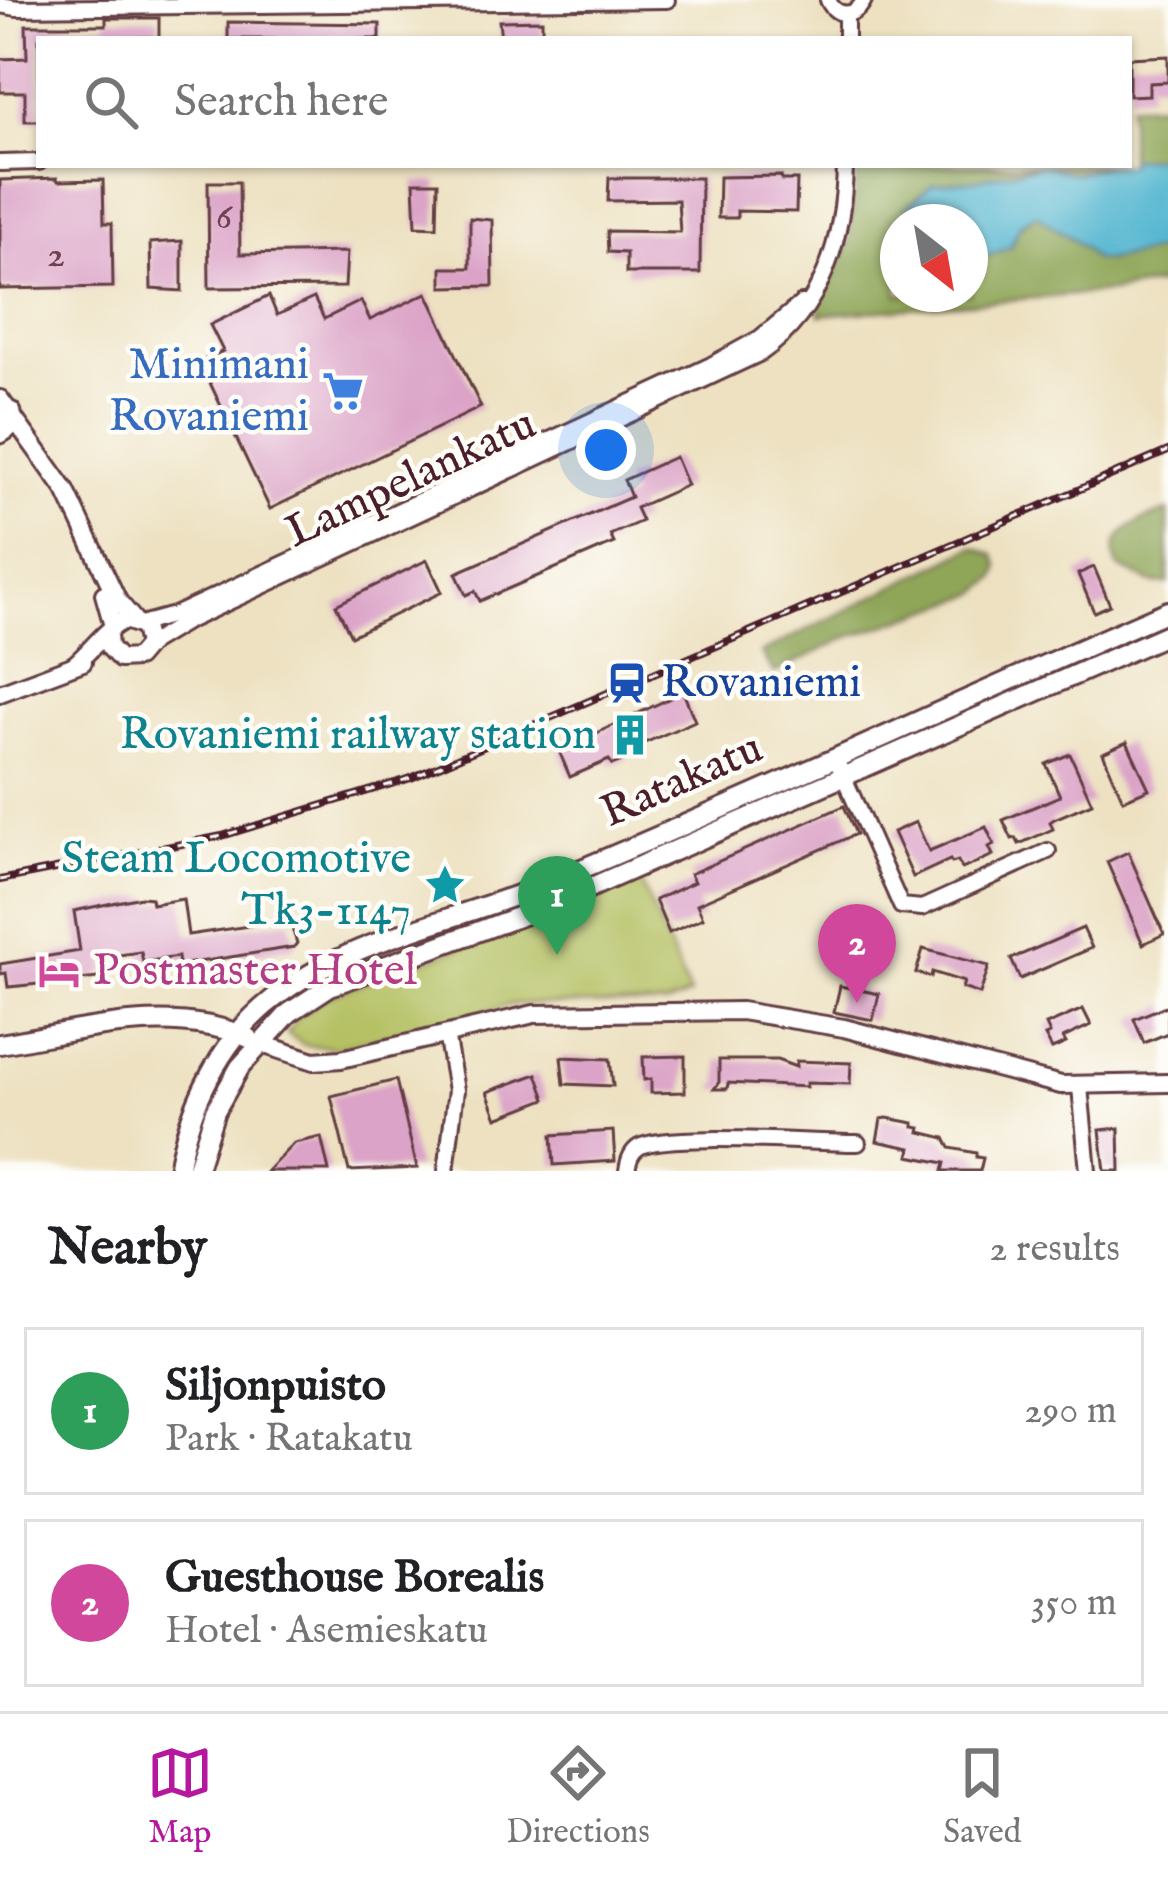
<!DOCTYPE html>
<html lang="en">
<head>
<meta charset="utf-8">
<style>
	body { margin:0; font-family:"IM FELL English",serif; background:#f6f6f6; color:#202124 }
	.compass { position:absolute; left:880px; top:204px; width:108px; height:108px; border-radius:50%; background:#fff; box-shadow:0 3px 9px #0004; rotate:149deg }
	.you { position:absolute; left:606px; top:450px; width:42px; height:42px; margin:-30px; border:9px solid #fff; border-radius:50%; background:#1a73e8; box-shadow:0 0 0 18px #1a73e833 }
	.badge { display:grid; place-items:center; width:78px; height:78px; border-radius:50%; background:#b5179e; color:#fff; font-size:39px; font-weight:700 }
	.pin { position:absolute; translate:-50% -99px; filter:drop-shadow(0 3px 6px #0008) }
	.pin::after { content:''; position:absolute; top:63px; width:42px; height:36px; background:inherit; clip-path:polygon(0 0,100% 0,50% 100%) }
	.list { margin:0; padding:0; list-style:none }
	h2 { display:flex; justify-content:space-between; align-items:center; height:156px; margin:0; padding:0 48px; font-size:51px }
	h2 small { font-size:39px; font-weight:400; color:#757577 }
	.list li { display:grid; grid-template-columns:78px 1fr auto; gap:36px; align-items:center; box-sizing:border-box; height:168px; margin:0 24px 24px; padding:0 24px; border:3px solid #e0e0e0; border-radius:0px }
	.list b { display:block; font-size:45px; white-space:nowrap }
	.list p { margin:0; font-size:39px; white-space:nowrap; color:#757577 }
	.list em { font-size:39px; font-style:normal; color:#757577 }
	.icon { flex:none; width:66px; height:66px; fill:none; stroke:currentColor; stroke-width:2; stroke-linecap:round; stroke-linejoin:round }
	.map { position:relative; flex:none; width:1168px; height:1171px; overflow:hidden }
	.search { position:absolute; background:#fff; box-shadow:0 3px 9px #0004; left:36px; right:36px; top:36px; height:132px; display:flex; align-items:center; gap:30px; box-sizing:border-box; padding:0 42px; border-radius:0px; color:#757577; font-size:45px }
	.sheet { height:540px; background:#fff }
	nav { display:flex; justify-content:space-around; align-items:center; box-sizing:border-box; height:168px; border-top:3px solid #e0e0e0; background:#fff; font-size:33px; color:#757577 }
	nav a { display:grid; justify-items:center; gap:6px }
	nav .on { color:#b5179e }
	.map>svg:first-child { display:block }
	.green { fill:#b4c062; stroke:#7f7046; stroke-width:3 }
	.forest { fill:#8fa658; stroke:#6c6242; stroke-width:3 }
	.water { fill:#52b6d0; stroke:#4e6a7e; stroke-width:3 }
	.building { fill:#dba3c7 }
	.lines { fill:none; stroke-linecap:round; stroke-linejoin:round }
	.minor-casing { stroke:#623c42; stroke-width:20 }
	.tertiary-casing { stroke:#623c42; stroke-width:22 }
	.secondary-casing { stroke:#623c42; stroke-width:24 }
	.trunk-casing { stroke:#623c42; stroke-width:27 }
	.minor { stroke:#fff; stroke-width:14 }
	.tertiary { stroke:#fff; stroke-width:16 }
	.secondary { stroke:#fff; stroke-width:18 }
	.trunk { stroke:#fff; stroke-width:21 }
	.rail-casing { stroke:#4a1f2b; stroke-width:8 }
	.rail { stroke:#fdfcf7; stroke-width:3; stroke-dasharray:9; stroke-linecap:butt }
	.labels { text-anchor:middle; dominant-baseline:central; stroke-width:9; stroke-linejoin:round; paint-order:stroke }
	.number-label { font-size:39px; fill:#6e4052 }
	.shop-label { font-size:45px; fill:#366cbe; stroke:#fdfcf7; text-anchor:end }
	.street-label { font-size:45px; fill:#4a1f2b; stroke:#fdfcf7 }
	.transit-label { font-size:45px; fill:#164399; stroke:#fdfcf7; text-anchor:start }
	.culture-label { font-size:45px; fill:#0d838f; stroke:#fdfcf7; text-anchor:end }
	.hotel-label { font-size:45px; fill:#b23c85; stroke:#fdfcf7; text-anchor:start }
</style>
</head>
<body>
<div class="map">
<svg width="1168" height="1171" viewBox="0 0 1168 1171">
	<rect width="100%" height="100%" fill="#fdfcf7"/>
	<filter id="ink" filterUnits="userSpaceOnUse"><feTurbulence type="fractalNoise" baseFrequency=".00833" numOctaves="2"/><feDisplacementMap in="SourceGraphic" scale="24" xChannelSelector="R" yChannelSelector="G"/><feConvolveMatrix kernelMatrix="1 2 1 2 8 2 1 2 1" color-interpolation-filters="sRGB"/></filter>
	<filter id="wash" filterUnits="userSpaceOnUse"><feTurbulence type="fractalNoise" baseFrequency=".004" numOctaves="4" result="noise"/><feDisplacementMap in="SourceGraphic" scale="48" xChannelSelector="R" yChannelSelector="G"/><feGaussianBlur stdDeviation="2.7" result="paint"/><feColorMatrix in="noise" values="0 0 0 0 0 0 0 0 0 0 0 0 0 0 0 0 0 1.4 0 .05"/><feComposite in="paint" operator="in"/></filter>
	<g filter="url(#wash)">
		<rect width="100%" height="100%" fill="#ede1c1"/>
		<path class="green" d="M637 874 690 995 665 1005 515 1004 336 1048 304 1045 287 1033 298 1017 327 996 538 919Z"/>
		<g class="forest">
			<path d="M1168 104V156L1129 159V105Z"/>
			<path d="M866 165H1108L1074 174 1043 165 973 180 933 184 906 207 910 222H898V294H970V258L977 260 1037 213C1058 233 1082 244 1105 261L1168 248V283L1110 292 820 315V304L849 244 857 173Z"/>
			<path d="M1168 511V584L1152 583 1118 567C1103 534 1142 519 1168 511Z"/>
			<path d="M973 547 994 555 999 566 996 578 977 594 846 638 774 673 761 653Z"/>
		</g>
		<path class="water" d="M1168 156V248L1105 261 1093 259C1079 239 1055 230 1037 214L1021 223 1010 247 977 260 970 258V222H910L906 208 933 184 974 180 1043 165 1074 174 1108 165H1129V159Z"/>
		<g id="blocks">
			<g class="building">
				<path d="M106 18H159V37L39 39V121H25V92H0V59L27 58 26 25H106Z"/>
				<path d="M542 20V39H501L499 21Z"/>
				<path d="M228 22 380 24V39H228Z"/>
				<path d="M1168 56V82L1149 83V95L1129 96V58Z"/>
				<path d="M781 176 782 180H797L796 212 737 211V218H718L719 177Z"/>
				<path d="M57 178 58 181 103 180 104 223H112L113 287 0 289V180Z"/>
				<path d="M609 178H701L700 273H626V253L608 252 607 231 680 232 678 200 608 201Z"/>
				<path d="M208 182H239L240 254 347 252 345 287 209 288Z"/>
				<path d="M414 182H438L437 227 416 226Z"/>
				<path d="M470 218 492 220 493 286 442 287V268H470Z"/>
				<path d="M182 241V291L151 289 150 243Z"/>
				<path d="M427 293 481 407 270 509 200 362 223 351 210 325 269 296 277 315 314 298 324 319 361 301 370 320Z"/>
				<path d="M675 457 687 485 636 508 642 521 610 535 614 543 480 601 475 591 466 595 456 573 631 497 624 480Z"/>
				<path d="M427 560 442 592 351 636 336 605Z"/>
				<path d="M1094 567 1110 605 1094 612 1078 574Z"/>
				<path d="M683 692 695 721 624 752 627 759 612 765 609 760 570 777 559 751Z"/>
				<path d="M1127 742 1149 789 1123 800 1103 753Z"/>
				<path d="M1070 754 1092 803 1054 819 1050 822 1053 829 1019 844 1016 838 1012 839 1003 820 1060 796 1046 764Z"/>
				<path d="M844 806 856 834 697 904 703 918 669 933 655 900 694 882 690 874Z"/>
				<path d="M916 822 929 851 986 827 994 844 989 847 993 855 962 869 958 861 952 863 950 860 913 877 893 832Z"/>
				<path d="M1128 852 1164 934 1143 944 1107 862Z"/>
				<path d="M141 897 151 898 152 904 183 899 188 935 289 920 297 943 294 947 179 965 178 957 143 962 141 952 104 957 106 972 99 973V978L8 987 6 973 0 974V964L80 951 74 911Z"/>
				<path d="M1083 928 1092 948 1020 979 1011 959Z"/>
				<path d="M923 949 989 966 980 994 962 988 964 982 932 972 931 977 916 973Z"/>
				<path d="M840 986 879 994 873 1020 834 1012Z"/>
				<path d="M1168 1005V1033L1144 1043 1134 1019Z"/>
				<path d="M1083 1009 1091 1025 1063 1038 1066 1043 1052 1049 1045 1036 1050 1034 1046 1025Z"/>
				<path d="M685 1056V1092L651 1093V1079L644 1080 643 1057Z"/>
				<path d="M561 1057 610 1059 613 1086 564 1084Z"/>
				<path d="M719 1060H777L796 1067V1061L851 1063 850 1084 806 1083V1087L728 1083 727 1089H714L719 1082Z"/>
				<path d="M537 1074 546 1099 497 1118 487 1092Z"/>
				<path d="M396 1080 417 1168 349 1171 331 1096Z"/>
				<path d="M887 1118 914 1123V1127L921 1128 920 1132 945 1138 950 1148 976 1153V1157L983 1158 980 1171H943L945 1163 909 1156 911 1148 877 1141 881 1119Z"/>
				<path d="M1119 1128 1120 1171H1105L1100 1130Z"/>
				<path d="M613 1131 615 1161 554 1165 552 1135Z"/>
				<path d="M321 1137 329 1171H267L294 1143Z"/>
			</g>
		</g>
	</g>
	<g filter="url(#ink)">
		<use href="#blocks" fill-opacity="0" stroke="#623c42" stroke-width="3"/>
		<g class="lines">
			<g class="minor-casing">
				<g id="minor">
					<path d="M828 0C836 18 856 18 864 0"/>
					<path d="M0 5 17 8 667 0"/>
					<path d="M846 39V14"/>
					<path d="M0 163 39 162"/>
					<path d="M141 624 174 615 711 365 760 338 802 303"/>
					<path d="M148 645 186 622 761 353C823 310 844 237 845 165"/>
					<path d="M835 757 901 906 922 908 1048 851"/>
					<path d="M1080 1087 1088 1171"/>
					<path d="M446 1171 456 1090 446 1034"/>
					<path d="M627 1171C628 1162 631 1152 639 1147 664 1132 819 1143 858 1143"/>
				</g>
			</g>
			<g class="tertiary-casing">
				<g id="tertiary">
					<path d="M0 399 66 491 118 601 134 620"/>
					<path d="M104 594 113 626"/>
					<path d="M74 665C90 652 107 627 125 620L144 627 148 645 137 658 120 659 109 647 108 634"/>
					<path d="M0 693 83 662"/>
					<path d="M259 1043 314 1061 341 1059 534 1014 741 1011 844 1028 1061 1085 1168 1083"/>
				</g>
			</g>
			<g class="secondary-casing">
				<g id="secondary">
					<path d="M0 1044C82 1031 169 1004 249 1038"/>
					<path d="M178 1171C188 1107 221 1039 273 999 349 939 452 922 541 886 752 799 958 701 1168 611"/>
					<path d="M196 1171 215 1111 240 1067 289 1013 330 986 553 904 1168 634"/>
				</g>
			</g>
			<g class="trunk-casing">
				<path id="trunk" d="M0 411 10 413 6 428 0 432"/>
			</g>
			<use href="#minor" class="minor"/>
			<use href="#tertiary" class="tertiary"/>
			<use href="#secondary" class="secondary"/>
			<use href="#trunk" class="trunk"/>
			<g class="rail-casing">
				<path id="rail" d="M0 880 222 836 411 778 1168 451"/>
			</g>
			<use href="#rail" class="rail"/>
		</g>
	</g>
	<defs>
		<g id="supermarket-bare" transform="scale(3.24)"><path d="M-6-5.5h2.5l.6 2H6L4.5 2H-2.5L-4.4-4H-6ZM-1.5 3.2a1.3 1.3 0 1 0 .1 0ZM3 3.2a1.3 1.3 0 1 0 .1 0Z" fill="#3f7fe0" stroke="#fdfcf7" stroke-width="2.5" paint-order="stroke"/></g>
		<g id="station-bare" transform="scale(3.24)"><path d="M-3-6H3Q5-6 5-4V2Q5 4 3 4L4.5 6H3L1.5 4h-3L-3 6H-4.5L-3 4Q-5 4-5 2V-4Q-5-6-3-6ZM-3.5-4v3h7v-3ZM-3.5 1v1.5H-2V1ZM2 1v1.5H3.5V1Z" fill="#1a4fb4" stroke="#fdfcf7" stroke-width="2.5" paint-order="stroke"/></g>
		<g id="building-bare" transform="scale(3.24)"><path d="M-4-6H4V6H1V3H-1V6H-4ZM-2.5-4.3h1.7v1.8h-1.7ZM.8-4.3h1.7v1.8H.8ZM-2.5-1h1.7V.8h-1.7ZM.8-1h1.7V.8H.8Z" fill="#0f9aa8" stroke="#fdfcf7" stroke-width="2.5" paint-order="stroke"/></g>
		<g id="sight-bare" transform="scale(3.24)"><path d="M0-6L1.8-2.2L6-1.7L2.9 1.2L3.7 5.4L0 3.3L-3.7 5.4L-2.9 1.2L-6-1.7L-1.8-2.2Z" fill="#0f9aa8" stroke="#fdfcf7" stroke-width="2.5" paint-order="stroke"/></g>
		<g id="hotel-bare" transform="scale(3.24)"><path d="M-6-4.5h1.5V1H6V5H4.5V3h-9V5H-6ZM-4 0a1.8 1.8 0 1 1 3.6 0ZM.5 0V-2.5h3Q6-2.5 6 0Z" fill="#d1479c" stroke="#fdfcf7" stroke-width="2.5" paint-order="stroke"/></g>
	</defs>
	<g fill-rule="evenodd">
		<use href="#supermarket-bare" x="343" y="391"/>
		<use href="#station-bare" x="627" y="683"/>
		<use href="#building-bare" x="630" y="735"/>
		<use href="#sight-bare" x="445" y="885"/>
		<use href="#hotel-bare" x="59" y="971"/>
	</g>
	<g class="labels">
		<g class="number-label">
			<text x="224" y="217">6</text>
			<text x="56" y="255">2</text>
		</g>
		<g class="shop-label">
			<text x="309" y="365">Minimani<tspan x="309" dy="52">Rovaniemi</tspan></text>
		</g>
		<g class="street-label">
			<text transform="translate(411 479) rotate(-25)">Lampelankatu</text>
			<text transform="translate(682 781) rotate(-24)">Ratakatu</text>
		</g>
		<g class="transit-label">
			<text x="661" y="683">Rovaniemi</text>
		</g>
		<g class="culture-label">
			<text x="596" y="735">Rovaniemi railway station</text>
			<text x="411" y="859">Steam Locomotive<tspan x="411" dy="52">Tk3-1147</tspan></text>
		</g>
		<g class="hotel-label">
			<text x="93" y="971">Postmaster Hotel</text>
		</g>
	</g>
</svg>
<svg class="compass" viewBox="-18 -18 36 36"><path d="M0-13l5 13h-10z" fill="#e53935"/><path d="M0 13l5-13h-10z" fill="#757577"/></svg>
<div class="you"></div>
<div class="pin badge" style="left:557px;top:955px;background:#2e9e5b">1</div>
<div class="pin badge" style="left:857px;top:1003px;background:#d1479c">2</div>
<div class="search"><svg class="icon" aria-label="search" viewBox="0 0 24 24"><circle cx="10" cy="10" r="6"/><path d="M15 15l6 6"/></svg>Search here</div>
</div>
<section class="sheet">
<h2>Nearby<small>2 results</small></h2>
<ul class="list">
<li><span class="badge" style="background:#2e9e5b">1</span><div><b>Siljonpuisto</b><p>Park · Ratakatu</p></div><em>290 m</em></li>
<li><span class="badge" style="background:#d1479c">2</span><div><b>Guesthouse Borealis</b><p>Hotel · Asemieskatu</p></div><em>350 m</em></li>
</ul>
</section>
<nav>
<a class="on"><svg class="icon" aria-label="map" viewBox="0 0 24 24"><path d="M3 6l6-2 6 2 6-2v14l-6 2-6-2-6 2zM9 4v14M15 6v14"/></svg>Map</a>
<a><svg class="icon" aria-label="directions" viewBox="0 0 24 24"><path d="M12 3l9 9-9 9-9-9zM9 14v-3h6M13 9l2 2-2 2"/></svg>Directions</a>
<a><svg class="icon" aria-label="saved" viewBox="0 0 24 24"><path d="M7 4h10v16l-5-4-5 4z"/></svg>Saved</a>
</nav>
</body>
</html>
